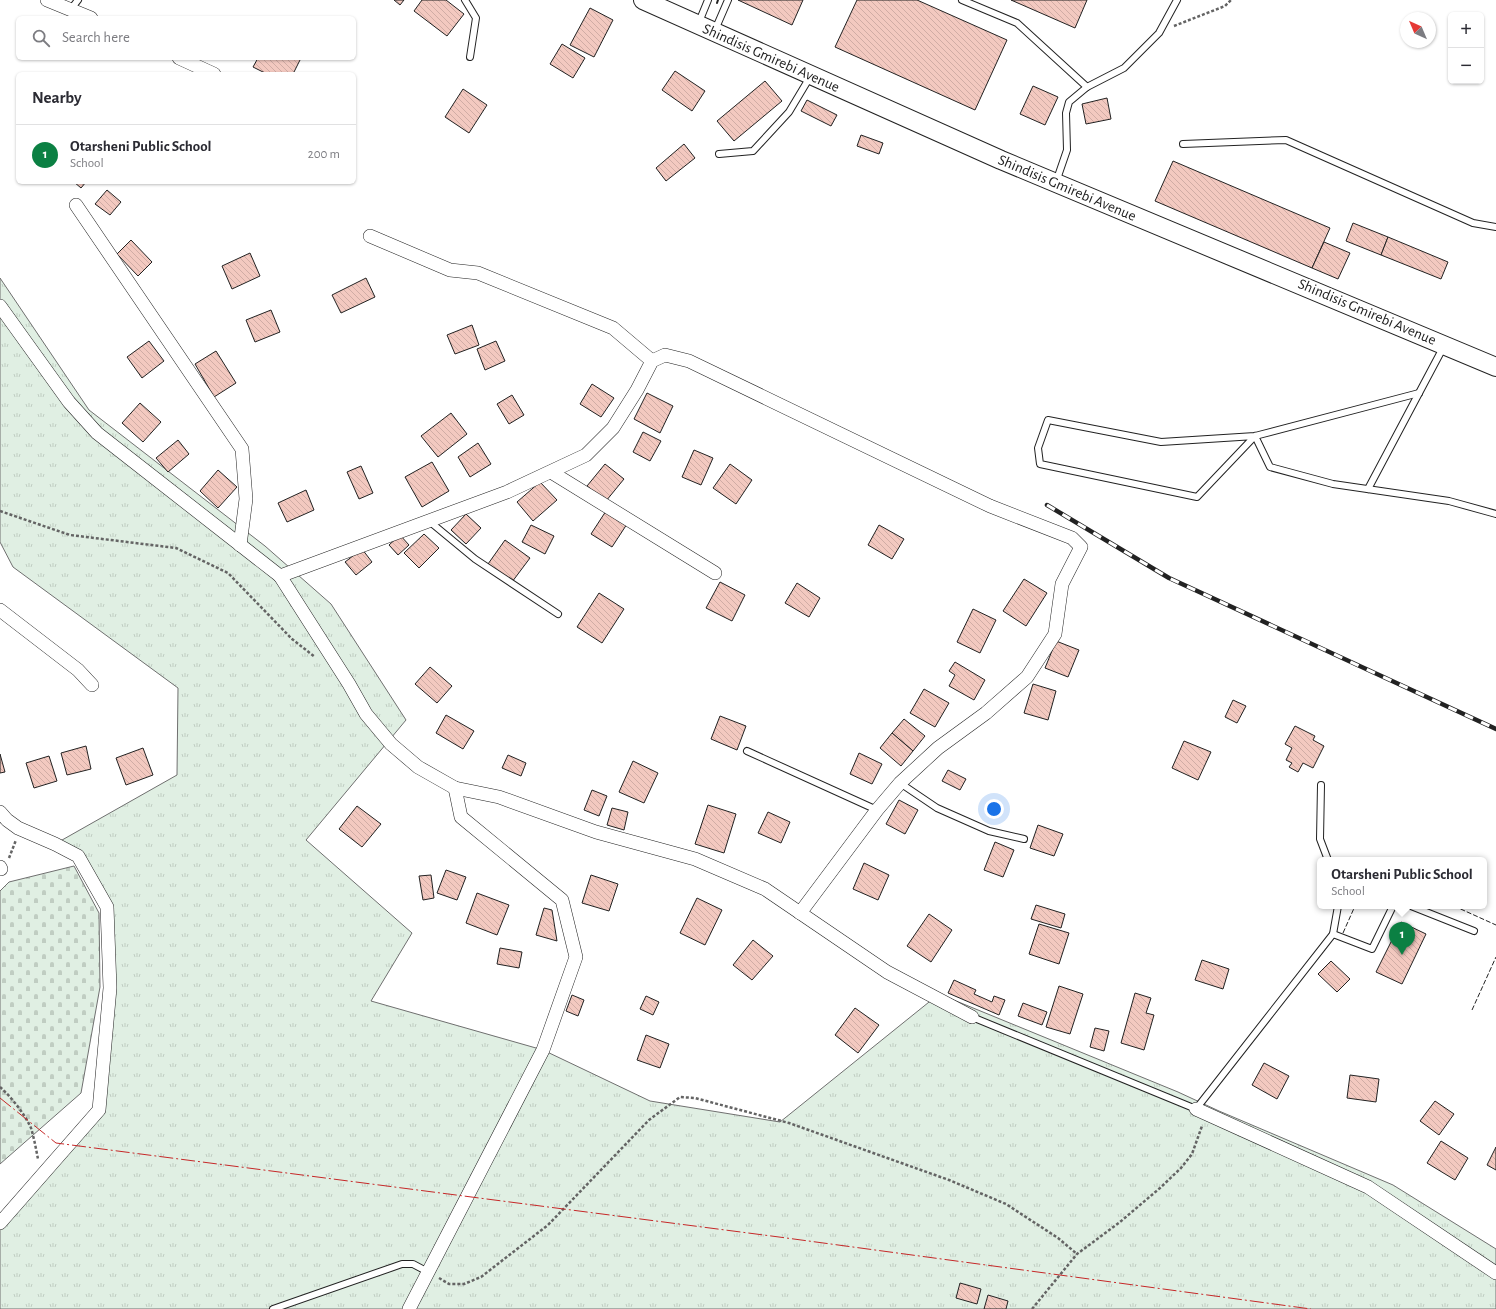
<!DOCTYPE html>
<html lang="en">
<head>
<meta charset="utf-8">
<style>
	body { margin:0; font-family:"Alegreya Sans",sans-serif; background:#f2f2f3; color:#2b2b33 }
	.controls { position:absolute; right:12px; top:12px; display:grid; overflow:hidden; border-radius:6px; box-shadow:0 1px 3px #0004 }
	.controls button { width:36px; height:36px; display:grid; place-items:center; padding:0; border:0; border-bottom:1px solid #e1e1e2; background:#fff; color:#2b2b33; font:20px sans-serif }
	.compass { position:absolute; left:1400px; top:12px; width:36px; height:36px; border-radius:50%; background:#fff; box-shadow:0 1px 3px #0004; rotate:316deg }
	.you { position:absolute; left:994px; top:809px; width:14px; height:14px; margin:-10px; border:3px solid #fff; border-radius:50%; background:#1a73e8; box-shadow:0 0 0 6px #1a73e833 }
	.badge { display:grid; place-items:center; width:26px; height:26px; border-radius:50%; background:#0b8043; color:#fff; font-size:13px; font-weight:700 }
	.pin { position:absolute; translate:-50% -33px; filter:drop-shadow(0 1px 2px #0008) }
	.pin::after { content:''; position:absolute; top:21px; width:14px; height:12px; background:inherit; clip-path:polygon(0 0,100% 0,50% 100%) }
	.popup { position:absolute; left:1317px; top:857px; width:170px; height:52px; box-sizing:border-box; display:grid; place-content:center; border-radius:6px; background:#fff; filter:drop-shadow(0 1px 3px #0005); font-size:13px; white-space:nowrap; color:#7c7c81 }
	.popup b { font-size:15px; color:#2b2b33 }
	.popup::after { content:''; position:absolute; left:50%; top:100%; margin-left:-8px; border:8px solid transparent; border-top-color:#fff }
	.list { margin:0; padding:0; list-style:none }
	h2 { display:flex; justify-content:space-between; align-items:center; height:52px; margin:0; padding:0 16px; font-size:17px }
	h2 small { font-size:13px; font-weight:400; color:#7c7c81 }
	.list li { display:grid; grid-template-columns:26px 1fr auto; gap:12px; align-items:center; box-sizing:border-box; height:60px; padding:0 16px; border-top:1px solid #e1e1e2 }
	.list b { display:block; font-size:15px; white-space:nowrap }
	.list p { margin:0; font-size:13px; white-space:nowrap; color:#7c7c81 }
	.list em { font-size:13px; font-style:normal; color:#7c7c81 }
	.icon { flex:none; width:22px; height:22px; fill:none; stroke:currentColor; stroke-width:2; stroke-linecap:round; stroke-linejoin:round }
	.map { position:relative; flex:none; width:1496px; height:1309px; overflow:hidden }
	.search { position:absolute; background:#fff; box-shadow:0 1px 3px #0004; left:16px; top:16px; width:340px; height:44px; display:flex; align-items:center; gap:10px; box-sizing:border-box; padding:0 14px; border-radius:6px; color:#7c7c81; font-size:15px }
	.panel { position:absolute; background:#fff; box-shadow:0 1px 3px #0004; left:16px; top:72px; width:340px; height:112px; border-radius:6px }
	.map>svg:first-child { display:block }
	.grass { fill:url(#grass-tufts); stroke:#6f6f6f }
	.cemetery { fill:url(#cemetery-stones); stroke:#6f6f6f }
	.building { fill:url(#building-back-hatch); stroke:#222 }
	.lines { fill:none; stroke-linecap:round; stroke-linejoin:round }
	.service-casing { stroke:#222; stroke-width:8 }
	.minor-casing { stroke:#222; stroke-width:14 }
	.secondary-casing { stroke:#222; stroke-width:20 }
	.path { stroke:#646464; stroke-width:2.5; stroke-dasharray:3 2; stroke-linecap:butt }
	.service { stroke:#fff; stroke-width:6 }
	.minor { stroke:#fff; stroke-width:13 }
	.secondary { stroke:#fff; stroke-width:18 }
	.rail-casing { stroke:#222; stroke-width:4.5 }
	.rail { stroke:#fff; stroke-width:3; stroke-dasharray:9; stroke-linecap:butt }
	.fence { stroke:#222; stroke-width:1; stroke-dasharray:5 2; stroke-linecap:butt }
	.wall { stroke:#222; stroke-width:2 }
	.power { stroke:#c62828; stroke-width:1; stroke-dasharray:14 3 2 3; stroke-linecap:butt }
	.labels { text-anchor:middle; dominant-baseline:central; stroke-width:3; stroke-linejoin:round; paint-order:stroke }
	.street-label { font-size:15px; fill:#222; stroke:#fff }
</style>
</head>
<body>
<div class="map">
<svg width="1496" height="1309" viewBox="0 0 1496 1309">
	<defs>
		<pattern id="grass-tufts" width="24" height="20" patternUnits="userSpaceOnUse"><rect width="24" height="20" fill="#e0efe3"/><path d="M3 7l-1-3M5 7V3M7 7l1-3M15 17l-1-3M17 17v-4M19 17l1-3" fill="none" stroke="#c0cdc2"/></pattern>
		<pattern id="cemetery-stones" width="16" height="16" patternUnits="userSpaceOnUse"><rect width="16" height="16" fill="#e0efe3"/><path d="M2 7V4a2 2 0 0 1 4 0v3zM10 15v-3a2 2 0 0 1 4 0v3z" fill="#c0cdc2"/></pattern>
		<pattern id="building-back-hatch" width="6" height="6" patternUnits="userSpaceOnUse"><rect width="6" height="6" fill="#f3c9c0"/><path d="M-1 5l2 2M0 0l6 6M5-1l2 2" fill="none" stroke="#d0aca5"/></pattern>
	</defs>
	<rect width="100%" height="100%" fill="#fff"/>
	<path class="grass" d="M0 278 89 410 265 546 331 604 406 720 306 840 412 933 371 1001 543 1050 650 1101 780 1122 939 994 1178 1092 1219 1111 1393 1185 1496 1249V1309H0V1223L99 1110 107 907 78 856 55 844 177 775 178 688 13 567 0 542Z"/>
	<path class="cemetery" d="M74 866 99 913 100 987 81 1093 0 1164V891L9 882Z"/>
	<g class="building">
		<path d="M394 0H404L400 5Z"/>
		<path d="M422 0H446L464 14 447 36 414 11Z"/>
		<path d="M738 0H803L792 25Z"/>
		<path d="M857 0H917L1007 40 975 110 835 47Z"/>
		<path d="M1011 0H1087L1075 28Z"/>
		<path d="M590 8 613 20 594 57 570 45Z"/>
		<path d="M562 44 585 58 573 78 550 64Z"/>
		<path d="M258 58H301L293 74H267L253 67Z"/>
		<path d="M675 71 705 91 692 111 662 90Z"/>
		<path d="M765 81 782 101 734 141 717 121Z"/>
		<path d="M1033 86 1058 97 1045 125 1020 114Z"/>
		<path d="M463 89 487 105 469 133 445 117Z"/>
		<path d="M1107 98 1111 119 1086 124 1082 104Z"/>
		<path d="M807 100 837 115 831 126 801 111Z"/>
		<path d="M861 135 883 143 879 154 857 146Z"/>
		<path d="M684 144 695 158 666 181 656 168Z"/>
		<path d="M1173 161 1330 228 1312 268 1155 201Z"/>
		<path d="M74 182H86L81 188Z"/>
		<path d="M107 190 121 202 110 215 95 204Z"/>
		<path d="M1353 223 1388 237 1381 255 1346 241Z"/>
		<path d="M1388 237 1448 262 1441 279 1381 255Z"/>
		<path d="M131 240 152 262 138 276 117 254Z"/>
		<path d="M1324 242 1350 253 1338 279 1312 268Z"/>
		<path d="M250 253 260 276 232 289 222 266Z"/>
		<path d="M366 278 375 297 341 313 332 295Z"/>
		<path d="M271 310 280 332 255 342 246 320Z"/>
		<path d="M472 325 479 345 455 354 447 335Z"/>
		<path d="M149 341 164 361 142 378 127 357Z"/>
		<path d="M496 341 505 361 485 370 477 349Z"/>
		<path d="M216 351 236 383 214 397 195 364Z"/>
		<path d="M592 384 614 398 601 417 580 404Z"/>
		<path d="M647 393 673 406 660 433 634 419Z"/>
		<path d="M512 395 524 415 509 424 497 404Z"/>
		<path d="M140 403 161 422 143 442 122 423Z"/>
		<path d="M451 413 467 434 438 457 421 436Z"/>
		<path d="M643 432 661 441 650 461 633 452Z"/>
		<path d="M178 440 189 454 168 472 156 458Z"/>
		<path d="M478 443 491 464 470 477 458 457Z"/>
		<path d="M694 450 713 458 701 485 682 477Z"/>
		<path d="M432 462 449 491 422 507 405 477Z"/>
		<path d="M605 464 624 479 606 501 587 486Z"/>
		<path d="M730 464 752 480 736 504 713 488Z"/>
		<path d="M361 466 373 493 359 499 347 472Z"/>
		<path d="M218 470 237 487 218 508 200 491Z"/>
		<path d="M540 482 557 500 533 521 517 502Z"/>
		<path d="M306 490 314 510 287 522 278 503Z"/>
		<path d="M606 511 627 524 612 547 591 534Z"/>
		<path d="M466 514 481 528 466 544 451 530Z"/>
		<path d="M531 525 554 536 545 554 522 542Z"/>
		<path d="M879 525 904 539 892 559 868 545Z"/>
		<path d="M424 534 439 548 419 568 404 553Z"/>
		<path d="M400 535 409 545 398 555 389 545Z"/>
		<path d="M505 540 530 558 512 582 488 564Z"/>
		<path d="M362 549 372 562 356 575 345 562Z"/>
		<path d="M1024 579 1047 593 1026 626 1003 611Z"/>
		<path d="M720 582 745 595 732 621 706 608Z"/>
		<path d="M797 583 820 598 809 617 785 603Z"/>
		<path d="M599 593 624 609 602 643 577 627Z"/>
		<path d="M973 609 996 620 980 653 957 642Z"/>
		<path d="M1056 641 1079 650 1068 677 1045 668Z"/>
		<path d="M955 662 985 680 974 700 949 686 955 675 949 671Z"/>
		<path d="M430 667 452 686 437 703 415 684Z"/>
		<path d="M1033 684 1056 691 1048 720 1024 713Z"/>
		<path d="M924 689 949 703 935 727 910 713Z"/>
		<path d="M1233 700 1246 706 1237 723 1225 717Z"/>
		<path d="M446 715 474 731 463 749 436 733Z"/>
		<path d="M720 716 746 726 737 750 711 739Z"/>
		<path d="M904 719 925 736 913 751 892 733Z"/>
		<path d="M1295 726 1315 736 1313 740 1324 746 1313 768 1303 763 1298 772 1289 767 1292 763 1286 760 1292 748 1285 744Z"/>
		<path d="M892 733 913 751 901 766 880 748Z"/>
		<path d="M1184 741 1211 752 1198 780 1172 768Z"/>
		<path d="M86 746 91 769 67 775 61 753Z"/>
		<path d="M143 748 153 775 126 785 116 758Z"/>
		<path d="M859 753 882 764 872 784 850 774Z"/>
		<path d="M0 754 5 772 0 773Z"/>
		<path d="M508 755 526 763 521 776 502 768Z"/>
		<path d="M49 756 57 781 34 788 26 763Z"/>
		<path d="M633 761 658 773 644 803 619 792Z"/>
		<path d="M948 770 966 779 960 790 942 781Z"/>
		<path d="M592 790 607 796 599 816 584 810Z"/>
		<path d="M899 800 918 810 905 834 886 824Z"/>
		<path d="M708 805 736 814 724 853 695 844Z"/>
		<path d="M357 806 381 824 362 847 339 829Z"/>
		<path d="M612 808 628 812 624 830 607 825Z"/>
		<path d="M768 812 790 822 781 843 758 833Z"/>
		<path d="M1038 825 1063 834 1054 856 1030 848Z"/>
		<path d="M995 842 1014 850 1003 877 984 870Z"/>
		<path d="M864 863 889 875 878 900 853 889Z"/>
		<path d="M446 870 466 877 457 900 437 893Z"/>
		<path d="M431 875 434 898 423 900 419 876Z"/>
		<path d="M591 875 618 884 609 911 582 903Z"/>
		<path d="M477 893 509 905 497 935 466 923Z"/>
		<path d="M697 898 722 910 705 945 680 933Z"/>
		<path d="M1036 905 1065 914 1061 928 1031 919Z"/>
		<path d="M544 908 552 910 557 941 536 935Z"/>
		<path d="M929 914 952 930 931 962 907 946Z"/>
		<path d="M1401 922 1426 934 1402 984 1376 972Z"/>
		<path d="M1039 924 1069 933 1059 964 1029 954Z"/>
		<path d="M753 940 773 956 752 980 733 965Z"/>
		<path d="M500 948 522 952 519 968 497 964Z"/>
		<path d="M1202 960 1229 969 1223 989 1195 980Z"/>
		<path d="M1331 961 1350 979 1337 992 1318 974Z"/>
		<path d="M954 980 976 990 974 994 992 1002 994 996 1005 1000 999 1015 948 993Z"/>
		<path d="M1059 986 1083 994 1070 1034 1046 1027Z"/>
		<path d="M1135 993 1151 998 1146 1013 1154 1015 1144 1050 1121 1043Z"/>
		<path d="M572 995 584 1000 578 1016 566 1011Z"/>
		<path d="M646 996 659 1002 653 1015 640 1009Z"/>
		<path d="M1023 1003 1047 1012 1042 1025 1018 1016Z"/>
		<path d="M855 1008 879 1025 858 1053 835 1035Z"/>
		<path d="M1095 1028 1109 1031 1104 1051 1090 1047Z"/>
		<path d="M646 1035 669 1044 660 1068 637 1060Z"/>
		<path d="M1264 1063 1289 1076 1277 1099 1252 1085Z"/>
		<path d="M1350 1075 1379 1079 1376 1102 1347 1098Z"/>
		<path d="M1435 1101 1454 1114 1439 1135 1420 1121Z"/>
		<path d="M1441 1141 1468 1158 1455 1180 1427 1163Z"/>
		<path d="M1496 1147V1170L1487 1165Z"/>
		<path d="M960 1283 981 1289 977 1304 956 1298Z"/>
		<path d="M988 1295 1008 1301 1006 1309H984Z"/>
	</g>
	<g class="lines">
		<g class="service-casing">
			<g id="service">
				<path d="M465 0 476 18 470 57"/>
				<path d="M962 0 1017 23 1087 87"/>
				<path d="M71 9 78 0"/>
				<path d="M699 22 708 0"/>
				<path d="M715 30 728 0"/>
				<path d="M1183 144 1286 140 1473 223 1496 227"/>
				<path d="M719 154 753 151 789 112 810 77"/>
				<path d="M1056 182 1067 150 1066 113 1069 102 1087 87 1124 68 1159 33 1177 0"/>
				<path d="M1419 393 1255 436 1161 442 1048 420 1038 448 1040 464 1197 497 1255 436 1270 467 1333 484 1449 501 1496 514"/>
				<path d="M1368 489 1444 346"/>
				<path d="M429 521 475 559 558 614"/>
				<path d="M747 751 877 810"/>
				<path d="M900 783 937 808 989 831 1024 839"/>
				<path d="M1321 785 1320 839 1328 860"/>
				<path d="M1411 906 1474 931"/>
				<path d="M1333 934 1338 906"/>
				<path d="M972 1017 1196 1109 1333 934 1372 949 1393 906"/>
				<path d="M273 1309 402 1264H413L428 1272"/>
			</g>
		</g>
		<g class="minor-casing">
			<g id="minor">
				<path d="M47 0 91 18"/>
				<path d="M179 58 214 74"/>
				<path d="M76 205 242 449 246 499 240 545"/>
				<path d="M370 236 450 270 478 273 613 328 652 361"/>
				<path d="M0 306 69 402 97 433 280 576 507 492 586 455 613 428 637 390 652 361 665 355 689 361 990 506 1072 538 1081 547 1062 584 1055 634 1027 677 986 713 938 748 900 783 877 810 800 913"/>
				<path d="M551 472 715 573"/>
				<path d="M280 576 349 684 366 714 391 744 418 767 455 788 499 797 596 832 695 859 765 889 887 972 972 1017"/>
				<path d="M0 610 78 670 92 685"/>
				<path d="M0 812 7 820 18 828 55 844 78 856 107 907 110 988 99 1110 0 1223"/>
				<path d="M0 867 1 869"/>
				<path d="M1196 1109 1368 1187 1496 1273"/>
				<path d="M409 1309 543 1050 576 957 562 900 461 817 455 788"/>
			</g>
		</g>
		<g class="secondary-casing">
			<path id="secondary" d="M643 0 1001 160 1496 367"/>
		</g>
		<g class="path">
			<path d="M1174 26 1225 6 1231 0"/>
			<path d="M0 511 70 535 176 548 228 573 292 639 315 657"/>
			<path d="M9 858 16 840"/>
			<path d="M0 1087C12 1098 24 1113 31 1128 34 1138 36 1149 38 1159"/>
			<path d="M439 1278 449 1284H464L481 1277 548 1225 649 1120 680 1097 695 1098 789 1123 949 1180 1006 1204 1058 1238 1077 1254"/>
			<path d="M1032 1309 1077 1254 1120 1222 1160 1188 1181 1168 1192 1154 1202 1126"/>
		</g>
		<use href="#service" class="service"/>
		<use href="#minor" class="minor"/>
		<use href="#secondary" class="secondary"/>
		<g class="rail-casing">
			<path id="rail" d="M1047 505 1169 578 1496 729"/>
		</g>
		<use href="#rail" class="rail"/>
		<g class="fence">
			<path d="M1454 906 1496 925"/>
			<path d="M1343 933 1355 906"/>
			<path d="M1472 1010 1496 957"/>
		</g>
		<path class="wall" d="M717 3 718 0"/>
		<path class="power" d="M0 1098 56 1143 779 1237 1311 1309"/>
	</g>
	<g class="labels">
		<g class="street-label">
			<text transform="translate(771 58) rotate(24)">Shindisis Gmirebi Avenue</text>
			<text transform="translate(1067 188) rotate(23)">Shindisis Gmirebi Avenue</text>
			<text transform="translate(1367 312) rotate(23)">Shindisis Gmirebi Avenue</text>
		</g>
	</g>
</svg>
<div class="controls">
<button>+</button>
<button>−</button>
</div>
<svg class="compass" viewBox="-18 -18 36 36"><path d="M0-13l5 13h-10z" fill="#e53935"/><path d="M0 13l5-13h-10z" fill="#7c7c81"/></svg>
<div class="you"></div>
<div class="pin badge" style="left:1402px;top:955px">1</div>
<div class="popup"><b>Otarsheni Public School</b>School</div>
<div class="search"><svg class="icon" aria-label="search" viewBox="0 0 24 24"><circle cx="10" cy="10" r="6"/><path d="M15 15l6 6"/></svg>Search here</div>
<section class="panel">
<h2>Nearby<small></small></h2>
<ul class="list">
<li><span class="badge">1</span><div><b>Otarsheni Public School</b><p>School</p></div><em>200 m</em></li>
</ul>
</section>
</div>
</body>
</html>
